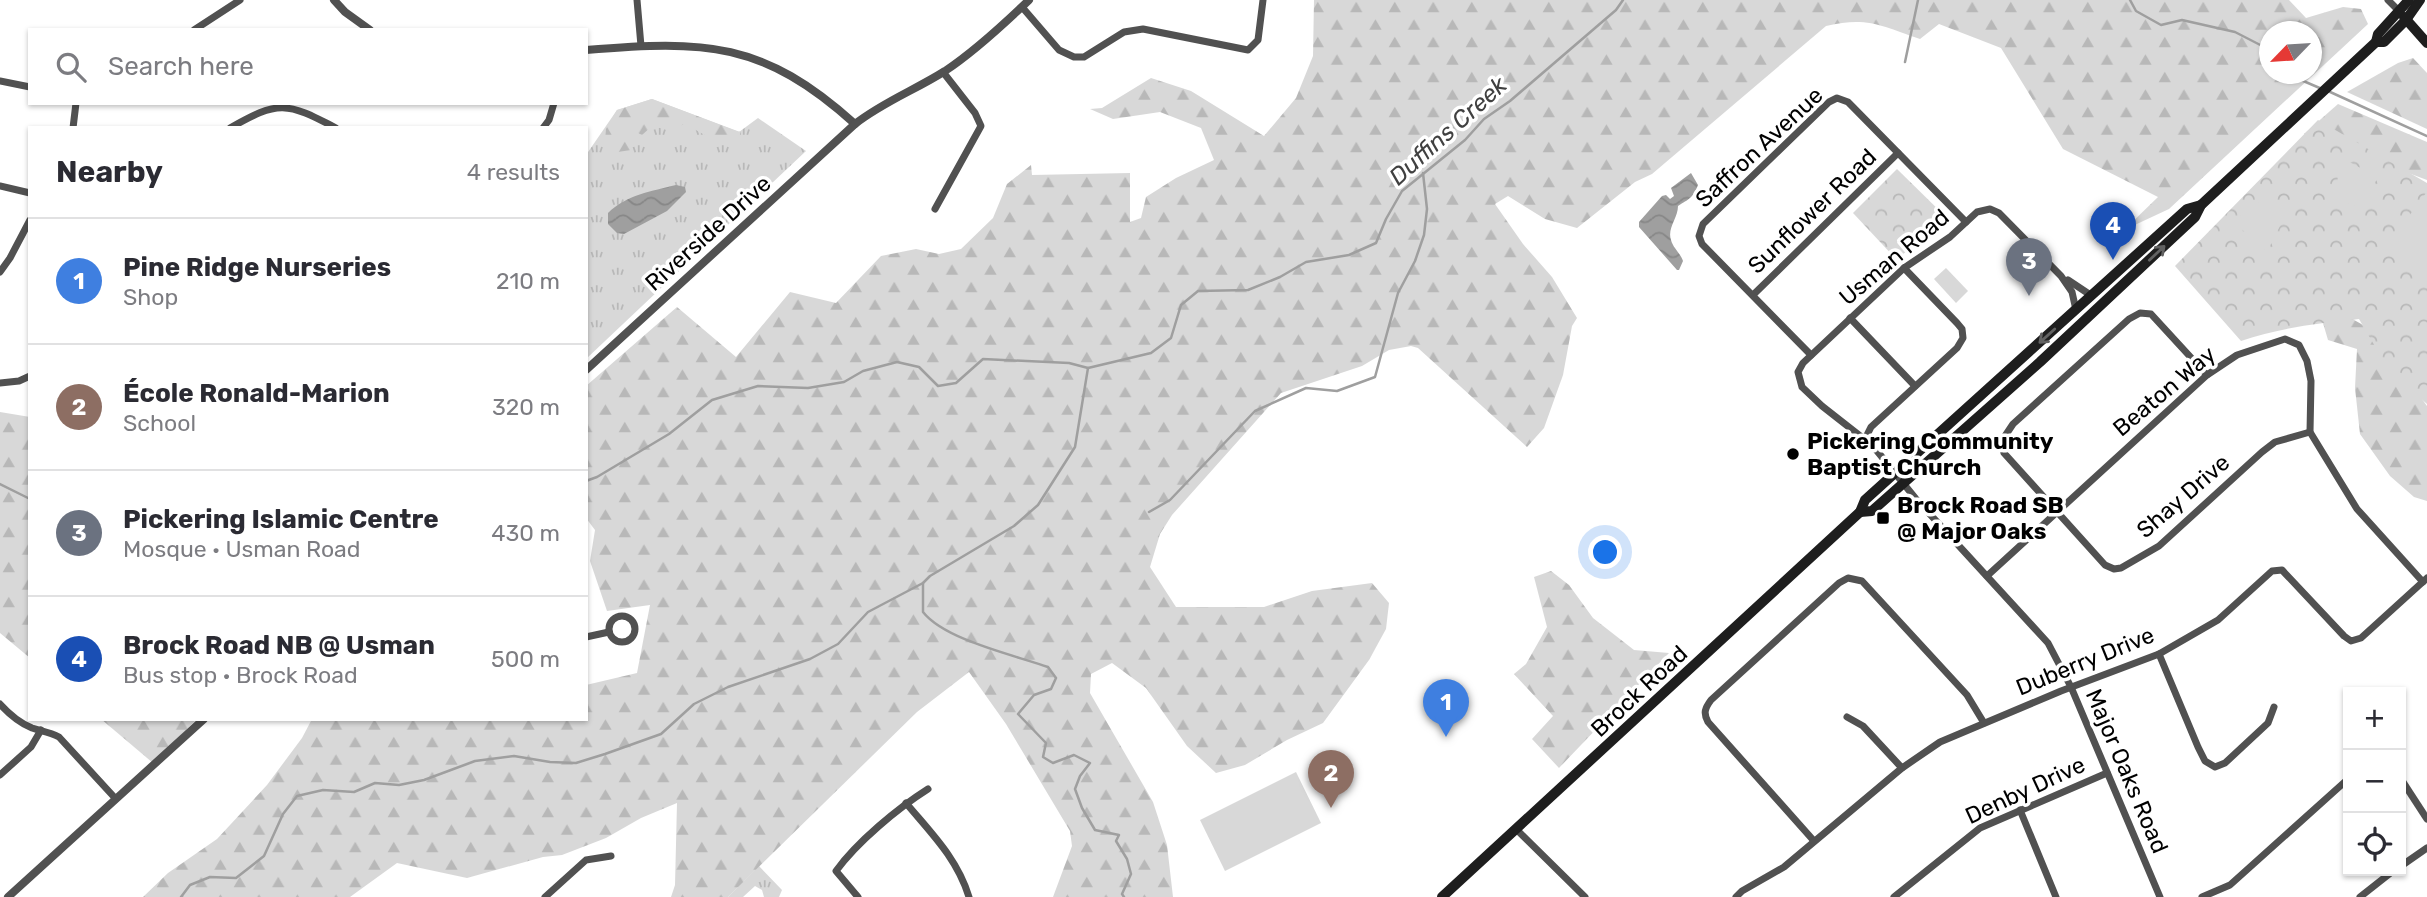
<!DOCTYPE html>
<html lang="en">
<head>
<meta charset="utf-8">
<style>
	body { margin:0; font-family:Rubik,sans-serif; background:#f7f7f7; color:#2b2b33 }
	.controls { position:absolute; right:21px; bottom:21px; display:grid; overflow:hidden; border-radius:0px; box-shadow:0 2px 5px #0004 }
	.controls button { width:63px; height:63px; display:grid; place-items:center; padding:0; border:0; border-bottom:2px solid #e1e1e2; background:#fff; color:#2b2b33; font:35px sans-serif }
	.compass { position:absolute; left:2259px; top:21px; width:63px; height:63px; border-radius:50%; background:#fff; box-shadow:0 2px 5px #0004; rotate:245deg }
	.you { position:absolute; left:1606px; top:553px; width:24px; height:24px; margin:-18px; border:5px solid #fff; border-radius:50%; background:#1a73e8; box-shadow:0 0 0 10px #1a73e833 }
	.badge { display:grid; place-items:center; width:46px; height:46px; border-radius:50%; background:#0f766e; color:#fff; font-size:23px; font-weight:700 }
	.pin { position:absolute; translate:-50% -58px; filter:drop-shadow(0 2px 4px #0008) }
	.pin::after { content:''; position:absolute; top:37px; width:24px; height:21px; background:inherit; clip-path:polygon(0 0,100% 0,50% 100%) }
	.list { margin:0; padding:0; list-style:none }
	h2 { display:flex; justify-content:space-between; align-items:center; height:91px; margin:0; padding:0 28px; font-size:30px }
	h2 small { font-size:23px; font-weight:400; color:#7c7c81 }
	.list li { display:grid; grid-template-columns:46px 1fr auto; gap:21px; align-items:center; box-sizing:border-box; height:126px; padding:0 28px; border-top:2px solid #e1e1e2 }
	.list b { display:block; font-size:26px; white-space:nowrap }
	.list p { margin:0; font-size:23px; white-space:nowrap; color:#7c7c81 }
	.list em { font-size:23px; font-style:normal; color:#7c7c81 }
	.icon { flex:none; width:38px; height:38px; fill:none; stroke:currentColor; stroke-width:2; stroke-linecap:round; stroke-linejoin:round }
	.map { position:relative; flex:none; width:2427px; height:897px; overflow:hidden }
	.search { position:absolute; background:#fff; box-shadow:0 2px 5px #0004; left:28px; top:28px; width:560px; height:77px; display:flex; align-items:center; gap:18px; box-sizing:border-box; padding:0 24px; border-radius:0px; color:#7c7c81; font-size:26px }
	.panel { position:absolute; background:#fff; box-shadow:0 2px 5px #0004; left:28px; top:126px; width:560px; height:595px; border-radius:0px }
	.map>svg:first-child { display:block }
	.grass { fill:url(#grass-tufts) }
	.forest { fill:url(#forest-firs); fill-rule:evenodd }
	.park { fill:url(#park-crowns) }
	.garden { fill:#d8d8d8 }
	.water { fill:url(#water-waves) }
	.lines { fill:none; stroke-linecap:round; stroke-linejoin:round }
	.stream { stroke:#9f9f9f; stroke-width:2.5 }
	.minor { stroke:#515151; stroke-width:7 }
	.tertiary { stroke:#515151; stroke-width:8 }
	.secondary { stroke:#1e1e1e; stroke-width:10 }
	.oneway { stroke:#626262 }
	.poi-dot { fill:#000; stroke:#fff; stroke-width:2.5 }
	.labels { text-anchor:middle; dominant-baseline:central; stroke-width:7; stroke-linejoin:round; paint-order:stroke }
	.street-label { font-size:23px; fill:#000; stroke:#fff }
	.poi-label { font-size:23px; font-weight:bold; fill:#000; stroke:#fff; text-anchor:start }
	.water-label { font-size:24px; font-style:italic; fill:#404040; stroke:#fff }
</style>
</head>
<body>
<div class="map">
<svg width="2427" height="897" viewBox="0 0 2427 897">
	<defs>
		<pattern id="grass-tufts" width="24" height="20" patternUnits="userSpaceOnUse" patternTransform="scale(1.75)"><rect width="24" height="20" fill="#d8d8d8"/><path d="M3 7l-1-3M5 7V3M7 7l1-3M15 17l-1-3M17 17v-4M19 17l1-3" fill="none" stroke="#b8b8b8"/></pattern>
		<pattern id="forest-firs" width="22" height="20" patternUnits="userSpaceOnUse" patternTransform="scale(1.75)"><rect width="22" height="20" fill="#d8d8d8"/><path d="M5 1l3.5 6h-7zM16 11l3.5 6h-7z" fill="#b8b8b8"/></pattern>
		<pattern id="park-crowns" width="20" height="18" patternUnits="userSpaceOnUse" patternTransform="scale(1.75)"><rect width="20" height="18" fill="#d8d8d8"/><path d="M2 6a3 3 0 1 1 6 0M12 15a3 3 0 1 1 6 0" fill="none" stroke="#b8b8b8"/></pattern>
		<pattern id="water-waves" width="16" height="10" patternUnits="userSpaceOnUse" patternTransform="scale(1.75)"><rect width="16" height="10" fill="#9f9f9f"/><path d="M0 5q4-4 8 0t8 0" fill="none" stroke="#878787"/></pattern>
	</defs>
	<rect width="100%" height="100%" fill="#fff"/>
	<g class="grass">
		<path d="M652 99 739 132 758 118 806 151 586 359V155L617 110Z"/>
		<path d="M759 866 782 890 779 897H764L762 890 755 886 743 897H728Z"/>
	</g>
	<g class="forest">
		<path d="M1314 0H2289L2306 18 2343 7 2361 9 2368 24 2169 209 2124 230 2158 197 2063 149 2001 48 1939 24 1920 39C1882 26 1867 16 1826 26L1652 174 1635 182 1577 228 1545 219 1508 196 1495 204 1523 244 1552 277 1577 318 1572 326 1563 375 1544 428 1527 447 1418 348 1411 346 1389 350 1362 366 1281 393 1172 515 1160 534 1150 567 1176 607H1264L1312 591 1372 583 1389 603 1386 629 1369 660 1323 723 1287 740 1245 765 1216 773 1187 746 1146 688 1112 663 1091 674 1090 693 1153 802 1167 845 1173 897H1053L1072 846 1070 831 1006 724 969 672 917 712 728 897H671L675 885 677 803 641 818 606 838 562 855 543 857 467 878 397 863 350 897H143L168 873 217 839 267 785 302 738 312 719H586V685L637 673 650 605 607 611 590 561 595 530 586 518V386L677 307 736 357 790 292 836 303 881 256 916 249 939 254 961 249 993 218 1007 184 1031 165 1032 175 1130 173V222L1141 218 1146 197 1176 178 1214 160 1201 128 1160 112 1113 119 1090 109 1102 108 1151 78 1191 91 1264 136 1296 98 1313 56ZM2270 32H2312V74H2270Z"/>
		<path d="M2413 58 2427 73V129L2347 92 2398 63Z"/>
		<path d="M652 99 740 132V138L712 139 685 124 668 130 652 126 642 135 630 129 631 150 604 154 606 129 617 110Z"/>
		<path d="M2338 104 2427 142V180L2304 134Z"/>
		<path d="M2338 311 2372 330 2427 406V501L2414 497 2390 476 2360 434 2355 388 2357 349 2328 340 2323 323Z"/>
		<path d="M0 412 30 417V658L0 633Z"/>
		<path d="M1551 571 1569 585 1593 618 1634 650 1669 653 1559 768 1532 739 1553 716 1514 674 1526 664 1547 627 1534 577Z"/>
		<path d="M101 719H197L153 763Z"/>
	</g>
	<g class="park">
		<path d="M2318 120 2427 183V404L2390 372 2359 319C2318 323 2280 328 2241 341L2175 266Z"/>
		<path d="M1897 169 1950 221 1896 259 1853 213Z"/>
	</g>
	<g class="garden">
		<path d="M2348 161 2378 178 2358 208 2345 201 2336 189 2338 176Z"/>
		<path d="M2426 193 2427 194V273L2389 243Z"/>
		<path d="M2266 197 2275 205 2281 224 2270 246 2262 251 2237 224V218Z"/>
		<path d="M1946 268 1968 291 1956 303 1934 279Z"/>
		<path d="M1296 772 1321 823 1225 871 1200 820Z"/>
	</g>
	<g class="water">
		<path d="M1691 173 1698 185C1693 198 1689 199 1678 206 1678 218 1667 228 1671 240 1673 248 1681 254 1683 261L1679 270H1677L1639 227V222L1662 196 1666 195 1670 199 1674 196 1671 188Z"/>
		<path d="M676 185 685 187 686 192 667 211 624 234 617 233 608 224V213C626 195 652 191 676 185Z"/>
	</g>
	<g class="lines">
		<g class="stream">
			<path d="M2130 0 2136 11 2161 25 2182 20 2235 32 2270 50"/>
			<path d="M1905 62 1918 0"/>
			<path d="M2287 74 2322 89"/>
			<path d="M2328 91 2427 136"/>
			<path d="M586 481 597 477 669 434 712 400 758 386 808 388 844 382 863 371 897 362 919 367 938 386 956 383 983 359 1069 363 1088 368 1151 353 1171 338 1181 305 1198 291 1248 290 1280 277 1306 262 1349 255 1376 243 1386 219 1402 191 1465 140 1484 119 1510 101 1616 10 1623 0"/>
			<path d="M0 484 30 499"/>
			<path d="M1149 512 1170 500 1255 411 1306 388 1337 391 1375 377 1398 293 1415 261 1424 235 1427 209 1423 173"/>
			<path d="M923 583V612C945 640 1014 655 1048 667L1056 678 1051 689 1034 695 1018 714 1046 743 1043 757 1053 763 1074 755 1090 763 1080 776 1075 789 1082 808 1095 830 1119 835 1116 841 1127 859 1131 874 1122 894 1124 897"/>
			<path d="M181 897 190 885 210 877 236 878 264 856 283 814 297 796 323 790 354 792 375 783 399 785 424 780 475 761 514 756 550 762 576 763 605 754 661 734 694 704 728 687 810 659 838 644 868 612 923 583 930 576 1014 526 1038 505 1075 447 1088 368"/>
		</g>
		<g class="minor">
			<path d="M637 0 641 46"/>
			<path d="M2388 0 2400 12"/>
			<path d="M1022 7 1059 50 1074 57H1084L1124 32 1143 29 1248 50 1258 40 1263 0"/>
			<path d="M194 30 240 0"/>
			<path d="M0 81 30 87"/>
			<path d="M73 128 76 103"/>
			<path d="M230 128C279 100 286 102 336 128"/>
			<path d="M543 128 549 120 554 103"/>
			<path d="M0 186 30 193"/>
			<path d="M935 209 981 126 975 113 943 72"/>
			<path d="M0 272 10 258 30 220"/>
			<path d="M2068 280 2092 296"/>
			<path d="M1753 295 1898 153"/>
			<path d="M2076 310 2072 292 2061 276 1999 213 1990 209 1977 212 1950 237 1904 268 1803 363 1798 372 1802 387 1822 406 1873 446 1916 499 2048 643 2071 687 2160 897"/>
			<path d="M1850 318 1915 386"/>
			<path d="M1811 355 1702 244 1699 236 1703 224 1829 102 1837 98 1848 102 1966 222"/>
			<path d="M2207 375 2151 314 2140 313 2129 319 2013 424 2001 442 2004 453 2105 565 2114 569 2121 568 2159 546 2262 452 2275 442 2310 432"/>
			<path d="M0 383 19 381 30 376"/>
			<path d="M1865 439 1871 427 1957 348 1963 338 1962 329 1957 323 1904 268"/>
			<path d="M1987 576 2207 375 2237 355 2285 339 2299 345 2307 361 2311 381 2310 432 2357 509 2423 582"/>
			<circle cx="622" cy="629" r="13"/>
			<path d="M586 637 609 632"/>
			<path d="M2159 654 2198 747 2205 761 2215 767 2225 763 2268 723 2274 707"/>
			<path d="M0 704C9 714 20 723 32 728 41 731 50 732 59 737L115 798"/>
			<path d="M1847 717 1863 726 1902 768"/>
			<path d="M0 775 31 747 41 730"/>
			<path d="M2401 779 2427 819"/>
			<path d="M906 803C931 833 957 858 969 897"/>
			<path d="M2020 810 2056 897"/>
			<path d="M1516 829 1585 897"/>
			<path d="M1814 841 1708 722C1703 713 1705 708 1711 700L1839 583 1848 578 1862 581 1967 695 1984 723"/>
			<path d="M2401 866 2427 848"/>
			<path d="M545 897 586 860 611 856"/>
			<path d="M858 897 836 871C857 842 898 808 928 789"/>
			<path d="M1736 897 1742 891 1784 867 1902 768 1940 742 2061 691 2159 654 2218 620 2272 571 2282 570 2344 636 2351 641 2361 638 2427 578"/>
			<path d="M1894 897 1980 828 2107 773"/>
			<path d="M2202 897 2230 885 2348 779"/>
			<path d="M2360 897 2393 871"/>
		</g>
		<g class="tertiary">
			<path d="M334 0 345 12 370 30"/>
			<path d="M586 50C705 40 763 41 855 124"/>
			<path d="M586 370 855 124C883 102 915 90 945 71 975 51 1003 25 1029 0"/>
			<path d="M8 897 204 719"/>
		</g>
		<g class="secondary">
			<path d="M2404 17 2427 43"/>
			<path d="M2376 42H2384L2406 20 2420 0"/>
			<path d="M1860 512 1872 511 2040 362 2195 217 2201 205 2376 42 2378 34 2409 0"/>
			<path d="M1442 897 1860 512 1865 500 2187 209 2201 205"/>
		</g>
	</g>
	<defs><path id="oneway-shaft" d="M-6 0H5M1.5-3L5.5 0L1.5 3" fill="none" stroke-width="1.6" stroke-linecap="round" stroke-linejoin="round" transform="scale(1.75)"/></defs>
	<g class="oneway">
		<use href="#oneway-shaft" transform="translate(2157 253) rotate(-43)"/>
		<use href="#oneway-shaft" transform="translate(2047 336) rotate(138)"/>
	</g>
	<g class="poi-dot">
		<circle cx="1793" cy="454" r="7"/>
		<rect x="1876" y="511" width="14" height="14" rx="3.5"/>
	</g>
	<g class="labels">
		<g class="street-label">
			<text transform="translate(1759 147) rotate(-43)">Saffron Avenue</text>
			<text transform="translate(1812 211) rotate(-44)">Sunflower Road</text>
			<text transform="translate(708 233) rotate(-42)">Riverside Drive</text>
			<text transform="translate(1894 257) rotate(-40)">Usman Road</text>
			<text transform="translate(2164 391) rotate(-40)">Beaton Way</text>
			<text transform="translate(2183 496) rotate(-41)">Shay Drive</text>
			<text transform="translate(2085 661) rotate(-22)">Duberry Drive</text>
			<text transform="translate(1639 691) rotate(-43)">Brock Road</text>
			<text transform="translate(2127 771) rotate(67)">Major Oaks Road</text>
			<text transform="translate(2025 790) rotate(-25)">Denby Drive</text>
		</g>
		<g class="poi-label">
			<text x="1807" y="441">Pickering Community<tspan x="1807" dy="26">Baptist Church</tspan></text>
			<text x="1897" y="505">Brock Road SB<tspan x="1897" dy="26">@ Major Oaks</tspan></text>
		</g>
		<g class="water-label">
			<text transform="translate(1448 131) rotate(-42)">Duffins Creek</text>
		</g>
	</g>
</svg>
<div class="controls">
<button>+</button>
<button>−</button>
<button><svg class="icon" aria-label="locate" viewBox="0 0 24 24"><circle cx="12" cy="12" r="6"/><path d="M12 2v4M12 18v4M2 12h4M18 12h4"/></svg></button>
</div>
<svg class="compass" viewBox="-18 -18 36 36"><path d="M0-13l5 13h-10z" fill="#e53935"/><path d="M0 13l5-13h-10z" fill="#7c7c81"/></svg>
<div class="you"></div>
<div class="pin badge" style="left:1446px;top:737px;background:#3f7fe0">1</div>
<div class="pin badge" style="left:1331px;top:808px;background:#8d6e63">2</div>
<div class="pin badge" style="left:2029px;top:296px;background:#6b7280">3</div>
<div class="pin badge" style="left:2113px;top:260px;background:#1a4fb4">4</div>
<div class="search"><svg class="icon" aria-label="search" viewBox="0 0 24 24"><circle cx="10" cy="10" r="6"/><path d="M15 15l6 6"/></svg>Search here</div>
<section class="panel">
<h2>Nearby<small>4 results</small></h2>
<ul class="list">
<li><span class="badge" style="background:#3f7fe0">1</span><div><b>Pine Ridge Nurseries</b><p>Shop</p></div><em>210 m</em></li>
<li><span class="badge" style="background:#8d6e63">2</span><div><b>École Ronald-Marion</b><p>School</p></div><em>320 m</em></li>
<li><span class="badge" style="background:#6b7280">3</span><div><b>Pickering Islamic Centre</b><p>Mosque · Usman Road</p></div><em>430 m</em></li>
<li><span class="badge" style="background:#1a4fb4">4</span><div><b>Brock Road NB @ Usman</b><p>Bus stop · Brock Road</p></div><em>500 m</em></li>
</ul>
</section>
</div>
</body>
</html>
